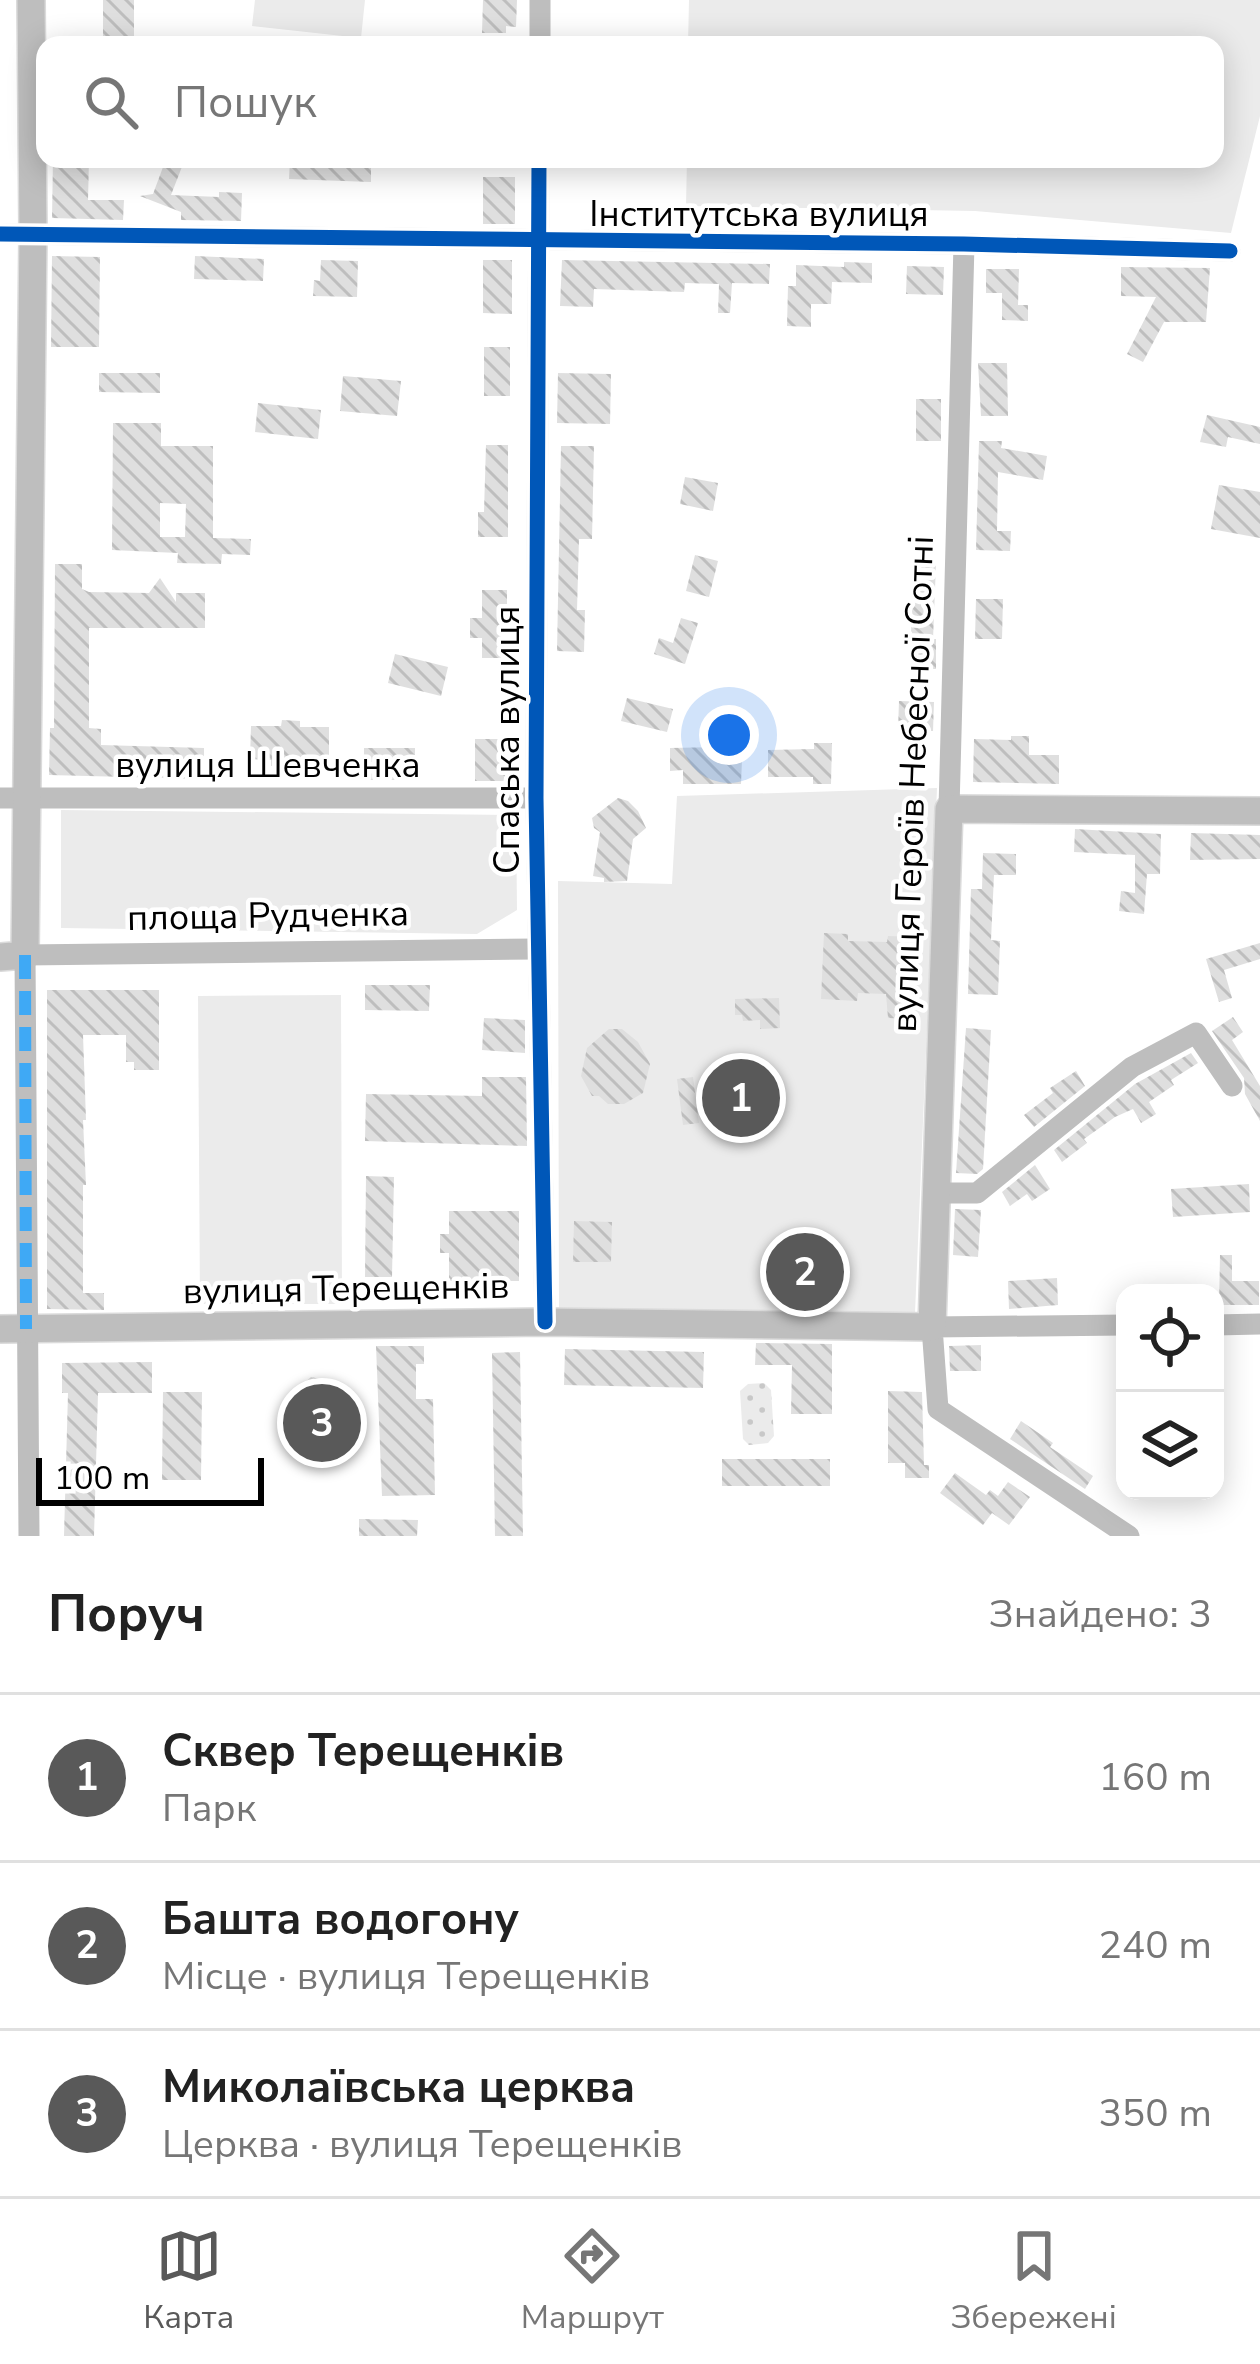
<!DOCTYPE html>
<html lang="uk">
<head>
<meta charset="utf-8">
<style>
	body { margin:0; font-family:"Nunito Sans",sans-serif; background:#f6f6f6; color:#222 }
	.controls { position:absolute; right:36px; bottom:36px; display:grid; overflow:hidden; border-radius:24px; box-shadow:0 6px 30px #0003 }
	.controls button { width:108px; height:108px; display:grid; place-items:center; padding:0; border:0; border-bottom:3px solid #e0e0e0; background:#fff; color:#222; font:60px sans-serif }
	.scale { position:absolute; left:36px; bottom:30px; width:228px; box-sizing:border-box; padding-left:12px; border:6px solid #000; border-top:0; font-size:33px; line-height:42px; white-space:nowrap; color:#000; -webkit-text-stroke:9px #fff; paint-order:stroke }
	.you { position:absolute; left:729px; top:735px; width:42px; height:42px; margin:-30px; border:9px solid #fff; border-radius:50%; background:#1a73e8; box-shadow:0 0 0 18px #1a73e833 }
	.badge { display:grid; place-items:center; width:78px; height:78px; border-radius:50%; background:#595959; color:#fff; font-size:39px; font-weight:700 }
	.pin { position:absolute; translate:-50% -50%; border:6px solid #fff; box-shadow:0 3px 12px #0006 }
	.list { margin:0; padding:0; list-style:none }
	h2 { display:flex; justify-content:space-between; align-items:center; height:156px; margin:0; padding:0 48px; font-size:51px }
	h2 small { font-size:39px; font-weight:400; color:#767676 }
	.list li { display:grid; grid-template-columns:78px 1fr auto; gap:36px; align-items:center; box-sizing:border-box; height:168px; padding:0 48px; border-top:3px solid #e0e0e0 }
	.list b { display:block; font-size:45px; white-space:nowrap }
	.list p { margin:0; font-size:39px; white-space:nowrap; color:#767676 }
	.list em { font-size:39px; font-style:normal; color:#767676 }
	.icon { flex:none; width:66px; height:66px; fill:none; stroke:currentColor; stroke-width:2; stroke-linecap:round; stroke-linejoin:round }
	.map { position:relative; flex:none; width:1260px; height:1536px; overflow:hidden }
	.search { position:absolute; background:#fff; box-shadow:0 6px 30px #0003; left:36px; right:36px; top:36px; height:132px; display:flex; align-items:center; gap:30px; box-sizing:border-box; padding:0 42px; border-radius:24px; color:#767676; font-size:45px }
	.sheet { height:660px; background:#fff }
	nav { display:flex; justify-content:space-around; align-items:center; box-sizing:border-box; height:168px; border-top:3px solid #e0e0e0; background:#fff; font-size:33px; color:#767676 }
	nav a { display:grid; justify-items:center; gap:6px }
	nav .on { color:#595959 }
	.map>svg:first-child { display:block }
	.grass { fill:url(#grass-dots) }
	.green { fill:#ebebeb }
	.building { fill:url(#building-back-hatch); fill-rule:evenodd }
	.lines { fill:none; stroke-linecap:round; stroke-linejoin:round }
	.major-casing { stroke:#dbdbdb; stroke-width:30 }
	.minor { stroke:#bebebe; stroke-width:21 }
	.major { stroke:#bebebe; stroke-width:27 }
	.quiet { stroke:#3fa9f5; stroke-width:12; stroke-dasharray:24 12; stroke-linecap:butt }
	.cycleway-casing { stroke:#fff; stroke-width:22 }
	.cycleway { stroke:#0057b8; stroke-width:15 }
	.labels { text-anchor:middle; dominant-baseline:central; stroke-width:9; stroke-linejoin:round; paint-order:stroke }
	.street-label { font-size:36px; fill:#000; stroke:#fff }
</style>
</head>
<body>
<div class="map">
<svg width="1260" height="1536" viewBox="0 0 1260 1536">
	<defs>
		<pattern id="grass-dots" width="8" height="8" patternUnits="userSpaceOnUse" patternTransform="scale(3)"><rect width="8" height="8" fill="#ebebeb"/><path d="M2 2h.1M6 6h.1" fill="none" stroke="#c8c8c8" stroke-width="1.8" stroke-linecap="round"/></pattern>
		<pattern id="building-back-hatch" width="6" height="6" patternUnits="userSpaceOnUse" patternTransform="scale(3)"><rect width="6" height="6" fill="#dfdfdf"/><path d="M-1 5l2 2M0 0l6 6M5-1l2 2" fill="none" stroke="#bebebe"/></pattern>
	</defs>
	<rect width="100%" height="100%" fill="#fff"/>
	<path class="grass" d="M764 1383 771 1390 774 1436 768 1443 749 1445 743 1439 740 1391 748 1384Z"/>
	<g class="green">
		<path d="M255 0H365L361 38 252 26Z"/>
		<path d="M689 0H1260V116L1231 233 975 211 686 206 687 159H1215V45H688Z"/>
		<path d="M937 788 915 1313 559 1311 558 881 672 884 677 796Z"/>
		<path d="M61 810 516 815 517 910 477 934 61 928Z"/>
		<path d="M341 995 342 1304H200L198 996Z"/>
	</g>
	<g class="building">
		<rect x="103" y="0" width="31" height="45"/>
		<path d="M483 0H517L516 27 506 26V33H482Z"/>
		<path d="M53 159H89L88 200H124L123 220 52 218Z"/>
		<path d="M166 159H185L171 195 219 197V192L242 193 241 221 181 220V212L140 196 153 194Z"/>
		<path d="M290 159H371V182L289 179Z"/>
		<rect x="483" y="177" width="32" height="47"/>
		<path d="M52 256 100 257 99 347H51Z"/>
		<path d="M195 256 264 259 263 281 194 279Z"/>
		<path d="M321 260 358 261 357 297 313 296 314 280 320 281Z"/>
		<path d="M483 260H512V314L483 313Z"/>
		<path d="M562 260 770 264 769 284 732 283 730 313H718L719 284 685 283 684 292 594 289 593 307 560 306Z"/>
		<path d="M844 262 872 263V283L832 282 831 304H811V327L787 326 788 286H796V265L844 267Z"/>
		<path d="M907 266 944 267 943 295 906 294Z"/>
		<path d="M1121 267 1210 268 1206 322H1164L1143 362 1127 354 1156 297 1121 296Z"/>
		<path d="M986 269H1019L1018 305H1028V321L1002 320V293H986Z"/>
		<rect x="484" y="347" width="26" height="49"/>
		<path d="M978 363H1007L1008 416H981Z"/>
		<path d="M99 373H160V393L99 392Z"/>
		<path d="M558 373 611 374 610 424 557 423Z"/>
		<path d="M343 376 401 381 397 416 340 411Z"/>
		<rect x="916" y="399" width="25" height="42"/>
		<path d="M258 403 321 410 318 439 255 432Z"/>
		<path d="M1207 415 1260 427V444L1228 437 1226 447 1200 442Z"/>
		<path d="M113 423H161V446H213V538L251 539 250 555 222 554 221 564 177 563 178 553 112 550ZM160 503 186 504 185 537H160Z"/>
		<path d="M979 441H1002L1001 448 1047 456 1043 480 998 472 997 531H1011L1010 551 976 550Z"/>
		<path d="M486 445H508V537H478V512H484Z"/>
		<path d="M561 446H594L592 539H579L577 610H585L584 652 557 651Z"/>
		<path d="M685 477 718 483 713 511 680 504Z"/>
		<path d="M1219 485 1260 492V538L1211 529Z"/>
		<path d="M695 555 718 561 709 597 686 591Z"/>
		<path d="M913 563 936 564 933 639H936V669H910Z"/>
		<path d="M55 564H82V589L89 592 149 593 160 578 176 602V593H205V628H89V728L101 729V745L204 748V779L49 775 50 728H54Z"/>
		<path d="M482 590H507V658H482V638H470V618H482Z"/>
		<path d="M976 599H1003L1002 639H975Z"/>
		<path d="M681 618 698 623 685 664 654 654 659 638 673 643Z"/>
		<path d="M395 654 448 667 441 696 388 683Z"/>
		<path d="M627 698 673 709 667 732 621 721Z"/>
		<path d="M899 701 934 702 933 731 898 730Z"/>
		<path d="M282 720 300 721V727H329V761H307V767L271 766V760L250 759 251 726H281Z"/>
		<path d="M720 736H743L741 784H683V770L670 771V748L720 747Z"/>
		<path d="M1011 736H1029V755H1059V784L973 782 974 739 1011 740Z"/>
		<rect x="475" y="739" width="33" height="42"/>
		<path d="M814 743H832L831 784H813V777H768V750L814 749Z"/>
		<rect x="364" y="748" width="51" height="32"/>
		<path d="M618 798 628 801 638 811 646 828 633 839 627 881 604 882V878L593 876 600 832 594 828 592 818Z"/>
		<path d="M1075 829 1161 834 1160 874H1147L1144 914 1119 911 1121 891 1135 893V855L1074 852Z"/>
		<path d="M1191 833 1260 835V859L1190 860Z"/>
		<path d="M983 853 1016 854V875H994L991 940 1000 941 998 995 968 994 971 889H982Z"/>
		<path d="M824 933 848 934V941L887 942 888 936 915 937 912 1019 888 1018 886 994 858 993 857 1001 821 999Z"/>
		<path d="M1260 943V959L1224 970 1232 998 1219 1002 1206 959Z"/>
		<path d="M365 985H430L429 1011 365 1010Z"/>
		<path d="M47 990H159V1070H134V1062H126V1035H83L86 1120H83L86 1185H83V1293H104V1310L47 1309Z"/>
		<path d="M779 998 780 1028 760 1029V1020L743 1021 742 1015H735V999Z"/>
		<path d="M1233 1017 1243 1032 1232 1040 1260 1086V1121L1245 1094 1244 1078 1212 1031Z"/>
		<path d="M484 1018 525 1020V1053L482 1050Z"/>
		<path d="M966 1028 991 1030 983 1169 977 1174 956 1173Z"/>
		<path d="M609 1029H622L638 1042 650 1064 643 1093 624 1104H608L599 1096H592L581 1076 587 1048Z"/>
		<path d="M1191 1053 1198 1063 1171 1080 1174 1085 1149 1102 1156 1114 1141 1123 1133 1109 1115 1117 1084 1139 1087 1143 1062 1162 1054 1150 1135 1084Z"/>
		<path d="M1076 1071 1085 1086 1034 1127 1024 1115 1053 1093 1050 1088Z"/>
		<path d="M769 1076 771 1105 720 1108 719 1080Z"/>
		<path d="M482 1077H526L527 1146 365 1141 366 1094 482 1096Z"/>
		<path d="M693 1077 699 1123 683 1125 677 1079Z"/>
		<path d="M1035 1165 1050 1189 1032 1201 1027 1194 1010 1206 1002 1192Z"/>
		<path d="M366 1176 394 1177 392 1277H365Z"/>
		<path d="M1249 1184 1250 1212 1173 1217 1171 1189Z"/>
		<path d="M955 1209 981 1210 978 1257 953 1255Z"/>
		<path d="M449 1211H519V1281H449V1253H440V1234H449Z"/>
		<path d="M574 1221 612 1222 611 1262H573Z"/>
		<path d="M1220 1255H1232V1281H1259V1305H1219Z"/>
		<path d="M1057 1278 1058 1305 1009 1309 1008 1281Z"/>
		<path d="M756 1343 832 1344V1414H791L792 1365H755Z"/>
		<path d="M981 1345V1371H950L949 1346Z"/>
		<path d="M376 1346H424V1364H416V1399H433L435 1495 382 1496Z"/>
		<path d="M565 1349 704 1352 703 1388 564 1385Z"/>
		<path d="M520 1352 523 1536H495L492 1353Z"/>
		<path d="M152 1362V1393H98L94 1536H64L68 1393H62V1363Z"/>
		<path d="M311 1377 324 1380 328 1395 336 1392 342 1414 333 1416 344 1461 320 1466 309 1422 302 1424 297 1402 304 1400 301 1386Z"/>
		<path d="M888 1391 922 1392 924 1465H929V1478H905V1463H888Z"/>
		<path d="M163 1392H202L201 1480H162Z"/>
		<path d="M1021 1421 1053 1443 1050 1447 1093 1476 1085 1489 1010 1439Z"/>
		<rect x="722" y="1459" width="108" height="27"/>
		<path d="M955 1473 986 1495 990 1490 998 1496 1008 1482 1030 1497 1009 1525 992 1513 983 1525 940 1493Z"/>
		<path d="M359 1519 418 1520 417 1536H359Z"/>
	</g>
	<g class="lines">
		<g class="major-casing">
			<g id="major">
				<path d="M0 957 25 955 33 234 31 0"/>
				<path d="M0 1329 545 1322 932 1327 949 809 1260 811"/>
			</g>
		</g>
		<g class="minor">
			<path d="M540 45V0"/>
			<path d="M539 159 536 798 545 1322"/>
			<path d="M0 234 964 244 1230 251"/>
			<path d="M0 798H536"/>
			<path d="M949 809 964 244"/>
			<path d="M936 1193H977L1132 1067 1196 1033 1232 1086"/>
			<path d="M1125 1325 932 1327 938 1409 1129 1536"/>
			<path d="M1215 1325 1260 1324"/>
			<path d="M29 1536 25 955 537 949"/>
		</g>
		<use href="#major" class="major"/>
		<path class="quiet" d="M25 955 26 1329"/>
		<g class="cycleway-casing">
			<g id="cycleway">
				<path d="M539 159 536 798 545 1322"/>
				<path d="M0 234 964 244 1230 251"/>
			</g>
		</g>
		<use href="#cycleway" class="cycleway"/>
	</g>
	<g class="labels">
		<g class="street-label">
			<text x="759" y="214">Інститутська вулиця</text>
			<text transform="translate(507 740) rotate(-90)">Спаська вулиця</text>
			<text x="268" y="765">вулиця Шевченка</text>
			<text transform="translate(913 784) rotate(-88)">вулиця Героїв Небесної Сотні</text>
			<text transform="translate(268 916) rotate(-1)">площа Рудченка</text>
			<text transform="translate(346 1289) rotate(-1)">вулиця Терещенків</text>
		</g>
	</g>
</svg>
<div class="controls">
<button><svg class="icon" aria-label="locate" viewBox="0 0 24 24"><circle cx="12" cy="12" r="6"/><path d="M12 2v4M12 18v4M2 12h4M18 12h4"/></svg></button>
<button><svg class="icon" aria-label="layers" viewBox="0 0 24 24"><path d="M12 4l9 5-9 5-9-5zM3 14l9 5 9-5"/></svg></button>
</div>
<div class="scale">100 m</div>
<div class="you"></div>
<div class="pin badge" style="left:741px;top:1098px">1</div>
<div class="pin badge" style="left:805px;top:1272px">2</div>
<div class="pin badge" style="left:322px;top:1423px">3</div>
<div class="search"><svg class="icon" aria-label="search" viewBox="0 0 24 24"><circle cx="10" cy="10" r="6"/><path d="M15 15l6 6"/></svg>Пошук</div>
</div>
<section class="sheet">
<h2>Поруч<small>Знайдено: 3</small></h2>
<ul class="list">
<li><span class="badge">1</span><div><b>Сквер Терещенків</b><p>Парк</p></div><em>160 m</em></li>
<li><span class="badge">2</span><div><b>Башта водогону</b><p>Місце · вулиця Терещенків</p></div><em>240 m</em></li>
<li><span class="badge">3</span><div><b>Миколаївська церква</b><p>Церква · вулиця Терещенків</p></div><em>350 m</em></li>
</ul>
</section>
<nav>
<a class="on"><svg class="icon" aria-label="map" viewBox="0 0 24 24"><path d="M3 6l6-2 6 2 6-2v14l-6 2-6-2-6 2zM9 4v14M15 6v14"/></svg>Карта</a>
<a><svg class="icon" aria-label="directions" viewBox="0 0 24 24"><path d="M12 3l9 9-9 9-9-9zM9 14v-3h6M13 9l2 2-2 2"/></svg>Маршрут</a>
<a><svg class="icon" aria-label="saved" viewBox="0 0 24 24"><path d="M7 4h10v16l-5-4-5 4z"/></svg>Збережені</a>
</nav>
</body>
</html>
